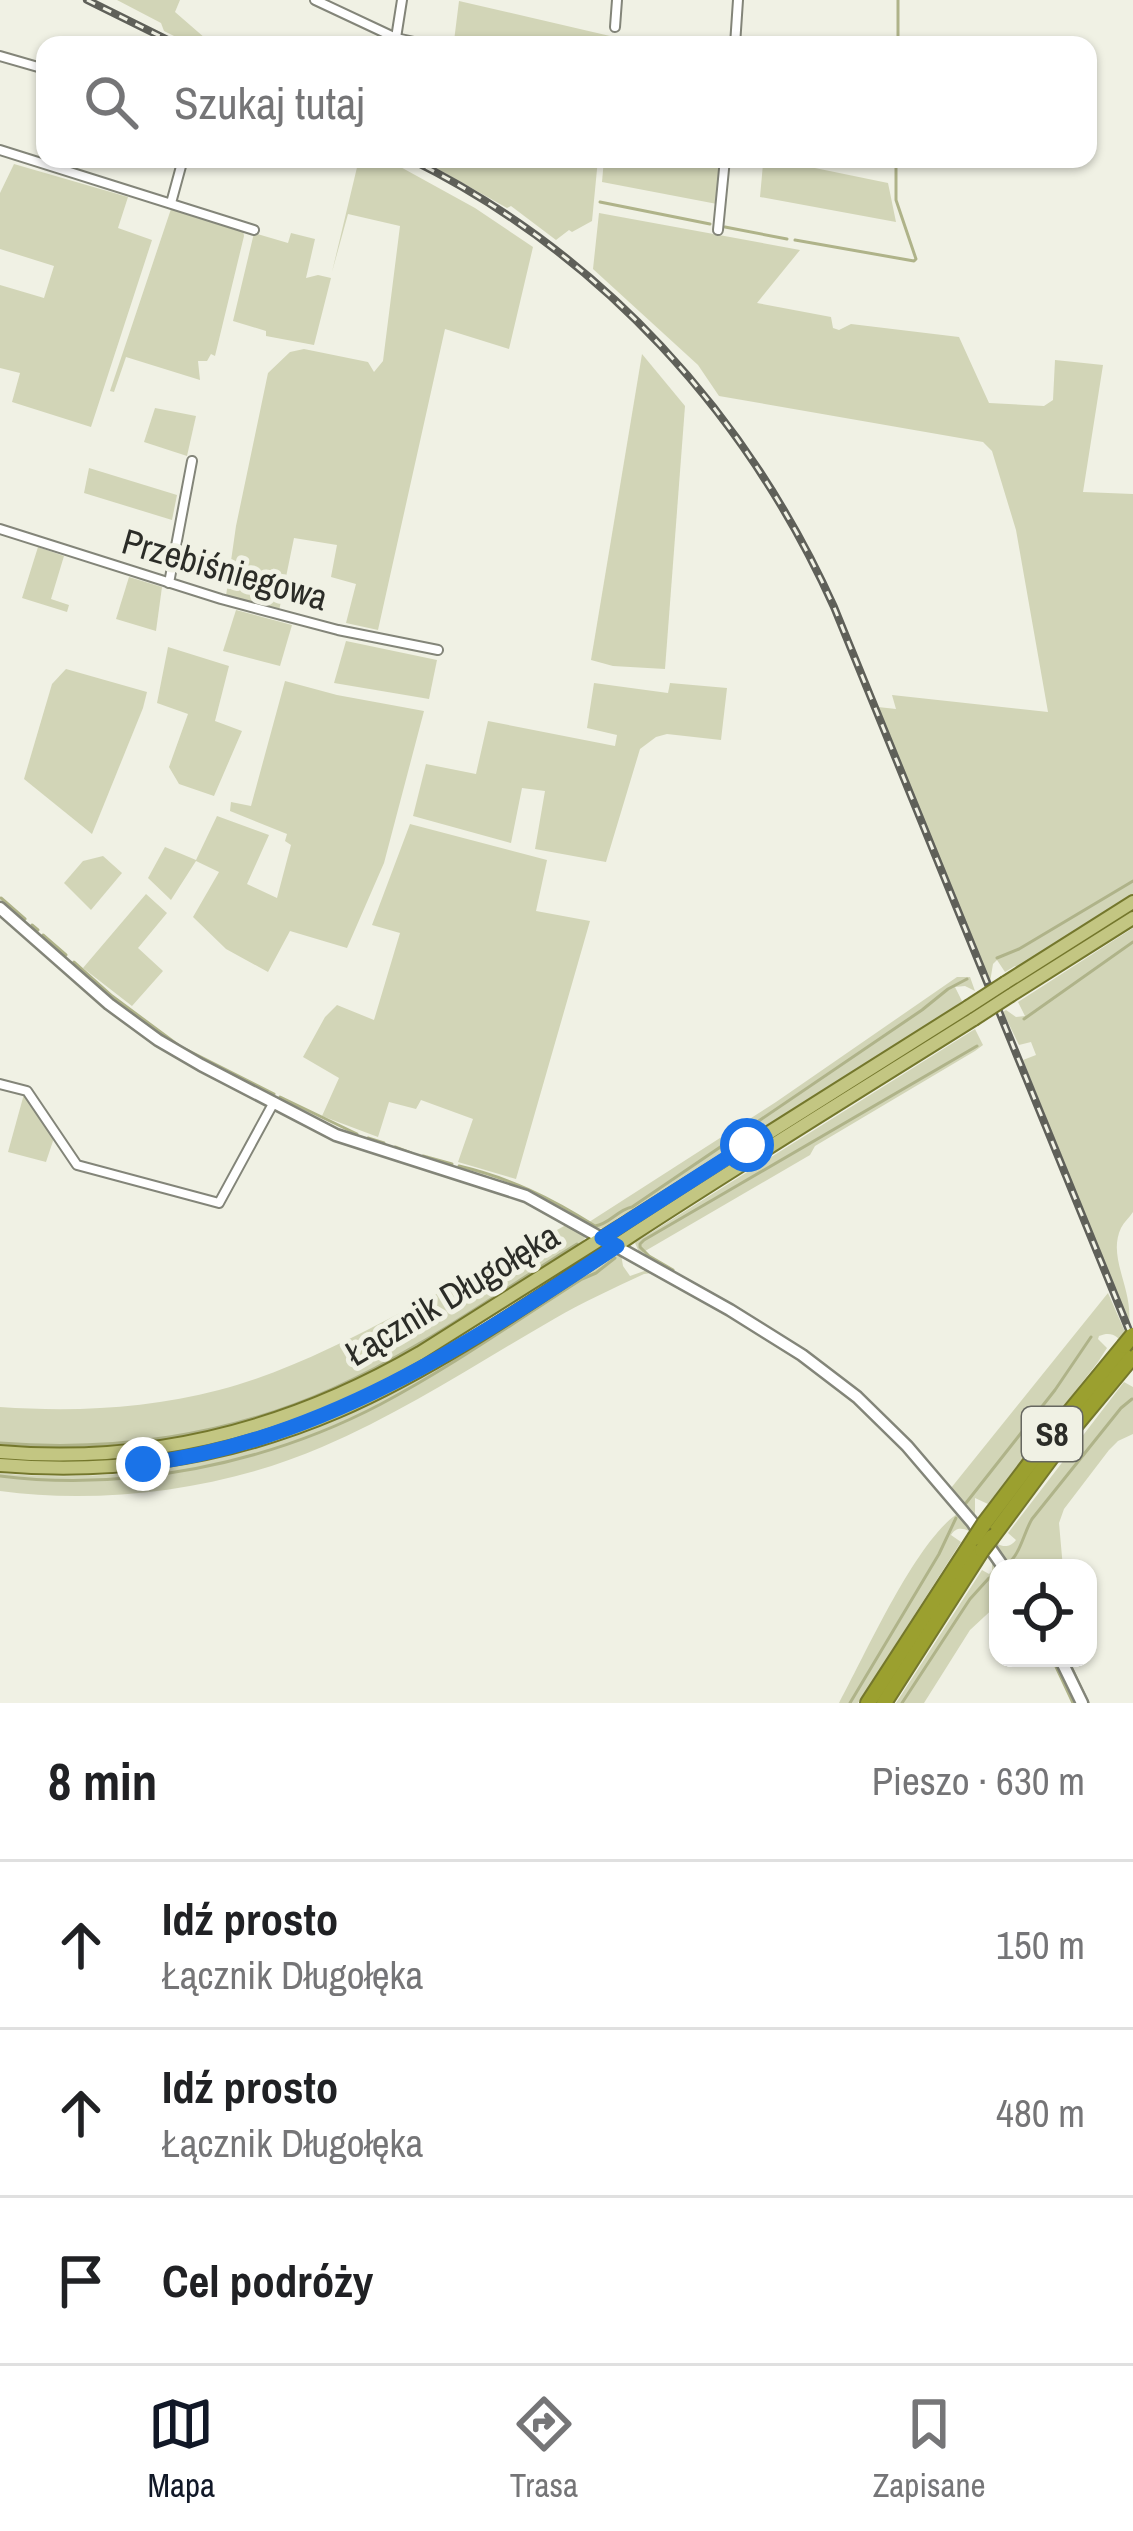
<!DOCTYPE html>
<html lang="pl">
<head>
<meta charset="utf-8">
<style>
	body { margin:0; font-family:"Archivo Narrow",sans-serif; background:#f6f6f6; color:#202124 }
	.controls { position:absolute; right:36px; bottom:36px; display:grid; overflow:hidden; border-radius:24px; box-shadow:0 3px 9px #0004 }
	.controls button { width:108px; height:108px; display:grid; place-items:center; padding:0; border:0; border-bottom:3px solid #e0e0e0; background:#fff; color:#202124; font:60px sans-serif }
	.stop { position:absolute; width:36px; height:36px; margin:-27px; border:9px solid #1a73e8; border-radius:50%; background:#fff }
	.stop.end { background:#1a73e8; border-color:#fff; box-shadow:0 3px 12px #0008 }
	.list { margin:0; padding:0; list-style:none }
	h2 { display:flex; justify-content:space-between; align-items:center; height:156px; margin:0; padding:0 48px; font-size:51px }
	h2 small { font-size:39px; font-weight:400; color:#757577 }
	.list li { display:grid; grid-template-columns:78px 1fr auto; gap:36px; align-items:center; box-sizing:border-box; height:168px; padding:0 48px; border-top:3px solid #e0e0e0 }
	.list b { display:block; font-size:45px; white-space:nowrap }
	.list p { margin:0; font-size:39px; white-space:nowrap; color:#757577 }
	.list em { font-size:39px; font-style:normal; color:#757577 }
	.icon { flex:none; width:66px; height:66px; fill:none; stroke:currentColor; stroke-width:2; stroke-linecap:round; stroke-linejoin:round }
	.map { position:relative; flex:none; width:1133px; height:1703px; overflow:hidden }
	.search { position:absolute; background:#fff; box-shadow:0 3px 9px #0004; left:36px; right:36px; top:36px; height:132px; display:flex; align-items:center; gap:30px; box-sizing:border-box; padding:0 42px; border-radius:24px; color:#757577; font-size:45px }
	.sheet { height:660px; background:#fff }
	nav { display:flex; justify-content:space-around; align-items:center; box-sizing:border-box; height:168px; border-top:3px solid #e0e0e0; background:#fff; font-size:33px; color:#757577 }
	nav a { display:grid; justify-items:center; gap:6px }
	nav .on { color:#111827 }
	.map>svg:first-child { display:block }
	.green { fill:#d2d5b7 }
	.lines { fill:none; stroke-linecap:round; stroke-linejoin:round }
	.stream { stroke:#afb389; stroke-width:3 }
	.street-casing { stroke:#838579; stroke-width:12 }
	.secondary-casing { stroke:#838579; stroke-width:15 }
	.primary-casing { stroke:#74772c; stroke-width:16 }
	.highway-casing { stroke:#74772c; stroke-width:18 }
	.street { stroke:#fff; stroke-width:8 }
	.secondary { stroke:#fff; stroke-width:10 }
	.primary { stroke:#c3c682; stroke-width:12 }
	.highway { stroke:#9ba02f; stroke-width:14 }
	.rail-casing { stroke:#5f6059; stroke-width:8 }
	.rail { stroke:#f0f1e4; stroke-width:3; stroke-dasharray:9; stroke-linecap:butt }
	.primary-bridge-casing { stroke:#74772c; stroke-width:16; stroke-linecap:butt }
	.highway-bridge-casing { stroke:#74772c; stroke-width:18; stroke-linecap:butt }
	.primary-bridge { stroke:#c3c682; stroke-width:12 }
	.highway-bridge { stroke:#9ba02f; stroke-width:14 }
	.route { stroke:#1a73e8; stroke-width:15 }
	.labels { text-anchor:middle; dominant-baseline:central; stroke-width:10; stroke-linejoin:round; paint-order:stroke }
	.shield { fill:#f0f1e4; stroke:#666760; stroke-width:3 }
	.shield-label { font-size:33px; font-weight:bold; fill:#2b2c27 }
	.street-label { font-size:36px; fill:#2b2c27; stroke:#f0f1e4 }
</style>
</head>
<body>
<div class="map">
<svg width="1133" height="1703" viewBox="0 0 1133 1703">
	<rect width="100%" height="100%" fill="#f0f1e4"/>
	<g class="green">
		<path d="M117 0H180L175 12 213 45H192L164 31 161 23Z"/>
		<path d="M459 1 610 36 611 45H472L454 41Z"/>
		<path d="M359 159H386L475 208 533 247 509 349 445 329 378 630 346 623 356 584 331 577 337 545 294 538 279 611 226 596 236 526 268 373 290 352 304 349 368 362 374 372 383 361 400 226 348 214 332 272Z"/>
		<path d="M420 159H598L592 221 572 232 569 230 556 240 511 206 507 208Z"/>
		<path d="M604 159H722L717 204 602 182Z"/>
		<path d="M742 159H771L888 183 896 222 760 197 763 164Z"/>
		<path d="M14 164 128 197 118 228 152 240 91 427 12 402 20 373 0 368V285L44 298 54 266 0 249V193Z"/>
		<path d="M171 209 243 229 244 236 215 356 211 354 207 361H198L200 380 126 357 114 392 110 391Z"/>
		<path d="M599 213 800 250 757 303 831 317 833 328 839 330 851 324 959 337 989 403 1044 406 1053 400 1055 360 1103 365 1083 492 1133 494V894L1017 968 1015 966 1005 972 997 960 993 964 990 982 878 707 896 709 892 695 1048 712 1016 530 992 451 983 442 719 396 698 365 593 269Z"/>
		<path d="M254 233 288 243 291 233 315 239 306 278 318 275 331 278 314 345 266 336V331L233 321Z"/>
		<path d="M642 354 685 406 665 669 613 666 591 660Z"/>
		<path d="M155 408 196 416 187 456 144 442Z"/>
		<path d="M89 468 177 495 172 520 84 493Z"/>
		<path d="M38 547 64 556 51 599 69 605 67 612 22 598Z"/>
		<path d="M129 577 162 587 156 631 116 619Z"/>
		<path d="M236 610 292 625 280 666 223 651Z"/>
		<path d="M346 641 437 660 429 699 334 683Z"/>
		<path d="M168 647 229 666 215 721 242 731 214 796 179 784 169 767 188 714 157 703Z"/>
		<path d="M66 669 147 692 143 708 92 834 24 779 52 684Z"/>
		<path d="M285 681 337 695 424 711 384 863 347 948 290 931 268 972 226 949 193 917 219 872 196 861 171 900 148 878 165 847 196 860 217 816 269 835 247 884 277 898 291 845 285 841 287 834 230 811 231 802 251 806Z"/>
		<path d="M594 683 668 693 670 683 727 688 721 740 667 734 656 737 640 749 606 862 535 849 545 791 522 788 511 843 413 816 426 764 476 774 488 721 615 746 617 735 587 728Z"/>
		<path d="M410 824 547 860 536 911 590 921 516 1179 458 1162 473 1119 421 1100 416 1109 389 1102 378 1137 322 1116 339 1078 303 1057 325 1017 337 1005 374 1020 400 933 372 925Z"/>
		<path d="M103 856 122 873 91 910 64 883 83 861Z"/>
		<path d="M146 894 167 913 138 948 163 971 132 1006 83 968Z"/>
		<path d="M1133 928V1212C1129 1218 1124 1222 1121 1228 1107 1258 1133 1287 1129 1324L1023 1060 1036 1055 1031 1042 1019 1045 1003 1012 1006 1010 1016 1017 1025 1016 1018 1002Z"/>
		<path d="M957 977H970L975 991 965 986 955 987 962 1001 953 1008 629 1213C610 1217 610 1237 586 1224L776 1102Z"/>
		<path d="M975 1029 983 1045 975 1051 815 1146 810 1155 640 1254 635 1243 639 1240Z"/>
		<path d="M24 1094 54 1138 46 1162 8 1152Z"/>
		<path d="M566 1225 582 1232 585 1238 580 1245 379 1369C263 1430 131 1457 0 1444V1407C73 1412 147 1409 219 1390 284 1373 344 1342 404 1311 458 1283 512 1255 566 1225Z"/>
		<path d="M617 1254H621L623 1266 630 1276 647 1270 652 1273 644 1274C614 1288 583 1302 554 1319 477 1363 404 1412 322 1447 225 1489 105 1505 0 1491V1473C151 1489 300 1446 430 1371 475 1345 518 1316 562 1288 580 1277 598 1264 617 1254Z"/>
		<path d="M1108 1293 1133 1350V1365C1125 1349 1120 1327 1099 1336L1098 1339 1107 1348 1098 1362 988 1504 975 1498V1514L998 1544C1004 1548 1012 1546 1016 1540L1008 1533 1124 1382 1133 1387V1434L1118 1441 1109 1450 1064 1509 1059 1523 1063 1568H1008L951 1488Z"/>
		<path d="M957 1514 962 1515 998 1568V1604L970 1630 924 1703H896L982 1570 989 1574 992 1571V1562L969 1531C962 1528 956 1527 951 1535L961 1542 858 1703H839C865 1655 915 1543 957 1514Z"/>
	</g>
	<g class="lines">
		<g class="stream">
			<path d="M898 45V0"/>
			<path d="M600 202 710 224"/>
			<path d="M725 227 787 239"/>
			<path d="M795 240 914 261 916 259 896 200V159"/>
			<path d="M1 898 25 919"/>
			<path d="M32 925 38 930"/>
			<path d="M43 935 66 955"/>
			<path d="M997 958 1019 949 1133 881"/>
			<path d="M74 962 112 996 178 1045"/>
			<path d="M1024 1019 1133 942"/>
			<path d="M185 1049 274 1094"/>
			<path d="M280 1097 357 1134"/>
			<path d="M368 1138 384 1143"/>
			<path d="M395 1147 411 1153"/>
			<path d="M423 1156 452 1164"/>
			<path d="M459 1166C510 1178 551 1198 595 1226 610 1224 617 1210 632 1207L922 1010 948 989 967 979"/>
			<path d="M673 1270 649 1256 640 1247V1244L644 1240 977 1046"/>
			<path d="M0 1443C113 1452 228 1436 332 1389 419 1351 497 1293 577 1244"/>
			<path d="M0 1476C128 1492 267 1464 381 1404 451 1367 516 1321 582 1279L596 1273 615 1258"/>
			<path d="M966 1503 1055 1390 1091 1337"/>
			<path d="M1008 1563C1020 1555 1024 1532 1032 1519L1121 1408 1132 1399"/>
			<path d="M994 1574 998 1570"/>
			<path d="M1052 1658 1073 1703"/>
			<path d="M1067 1658 1088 1703"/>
			<path d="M850 1703 939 1554 956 1518"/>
			<path d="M902 1703 970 1599 989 1578"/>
		</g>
		<g class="street-casing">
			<g id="street">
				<path d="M315 0 396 38 428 45"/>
				<path d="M615 27 617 0"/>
				<path d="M396 38 402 0"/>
				<path d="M735 45 738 0"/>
				<path d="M0 56 45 69"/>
				<path d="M0 150 254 230"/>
				<path d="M171 203 183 159"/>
				<path d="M718 230 725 159"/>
				<path d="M0 529 221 599 338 630 438 650"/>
				<path d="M169 583 192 461"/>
				<path d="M0 1084 27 1091 77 1165 219 1203 274 1102"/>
			</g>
		</g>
		<g class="secondary-casing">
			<g id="secondary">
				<path d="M0 908 109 1004 158 1040 201 1065 336 1135 526 1196 730 1310 802 1355 857 1397 907 1446 972 1522 1004 1568"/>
				<path d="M1060 1658 1082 1703"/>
			</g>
		</g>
		<g class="primary-casing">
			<g id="primary">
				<path d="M1005 983 1133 902"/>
				<path d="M1011 995 1133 918"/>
				<path d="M0 1452C150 1465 291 1428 420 1353L968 1007"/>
				<path d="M0 1465C116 1475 231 1457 338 1411 440 1367 543 1294 635 1233 747 1160 861 1090 974 1019"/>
			</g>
		</g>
		<g class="highway-casing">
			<g id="highway">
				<path d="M984 1524 1059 1425 1124 1346"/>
				<path d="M992 1537 1070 1432 1133 1356"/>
				<path d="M868 1703 975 1538"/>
				<path d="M884 1703 982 1550"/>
			</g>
		</g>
		<use href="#street" class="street"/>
		<use href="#secondary" class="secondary"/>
		<use href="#primary" class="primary"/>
		<use href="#highway" class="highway"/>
		<g class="rail-casing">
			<g id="rail">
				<path d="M87 0 178 45"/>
				<path d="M410 159C601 253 747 414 834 607L1133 1340"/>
			</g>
		</g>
		<use href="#rail" class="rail"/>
		<g class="primary-bridge-casing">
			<g id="primary-bridge">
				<path d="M968 1007 1005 983"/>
				<path d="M974 1019 1011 995"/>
			</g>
		</g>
		<g class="highway-bridge-casing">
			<g id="highway-bridge">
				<path d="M1124 1346 1133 1335"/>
				<path d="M975 1538 984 1524"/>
				<path d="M982 1550 992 1537"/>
			</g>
		</g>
		<use href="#primary-bridge" class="primary-bridge"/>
		<use href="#highway-bridge" class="highway-bridge"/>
	</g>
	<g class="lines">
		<path class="route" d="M143 1464C321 1442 471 1343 617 1246L602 1238 747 1145"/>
	</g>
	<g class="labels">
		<rect class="shield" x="1022" y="1407" width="60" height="54" rx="9"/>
		<g class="shield-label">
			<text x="1052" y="1434">S8</text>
		</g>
		<g class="street-label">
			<text transform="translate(225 569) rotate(16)">Przebiśniegowa</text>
			<text transform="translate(452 1294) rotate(-31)">Łącznik Długołęka</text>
		</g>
	</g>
</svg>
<div class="controls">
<button><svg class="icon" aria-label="locate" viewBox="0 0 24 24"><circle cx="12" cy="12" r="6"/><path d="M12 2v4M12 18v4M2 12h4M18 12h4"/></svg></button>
</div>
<div class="stop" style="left:747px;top:1145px"></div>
<div class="stop end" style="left:143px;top:1464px"></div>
<div class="search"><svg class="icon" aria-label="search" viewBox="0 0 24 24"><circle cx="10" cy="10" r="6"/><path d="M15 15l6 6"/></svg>Szukaj tutaj</div>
</div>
<section class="sheet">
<h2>8 min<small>Pieszo · 630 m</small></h2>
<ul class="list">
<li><svg class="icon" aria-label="ahead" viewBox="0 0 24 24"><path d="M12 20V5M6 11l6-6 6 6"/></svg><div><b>Idź prosto</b><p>Łącznik Długołęka</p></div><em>150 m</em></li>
<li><svg class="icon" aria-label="ahead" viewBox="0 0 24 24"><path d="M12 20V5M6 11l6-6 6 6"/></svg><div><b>Idź prosto</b><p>Łącznik Długołęka</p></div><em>480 m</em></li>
<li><svg class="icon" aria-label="arrive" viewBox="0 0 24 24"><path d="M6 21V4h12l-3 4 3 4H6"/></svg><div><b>Cel podróży</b></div></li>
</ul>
</section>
<nav>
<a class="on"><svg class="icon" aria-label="map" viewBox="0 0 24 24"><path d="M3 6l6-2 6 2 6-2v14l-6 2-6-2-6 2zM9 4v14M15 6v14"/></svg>Mapa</a>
<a><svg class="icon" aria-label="directions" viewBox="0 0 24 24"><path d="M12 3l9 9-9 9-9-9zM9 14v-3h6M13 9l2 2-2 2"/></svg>Trasa</a>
<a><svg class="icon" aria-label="saved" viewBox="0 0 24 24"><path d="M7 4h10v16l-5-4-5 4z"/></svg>Zapisane</a>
</nav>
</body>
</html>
